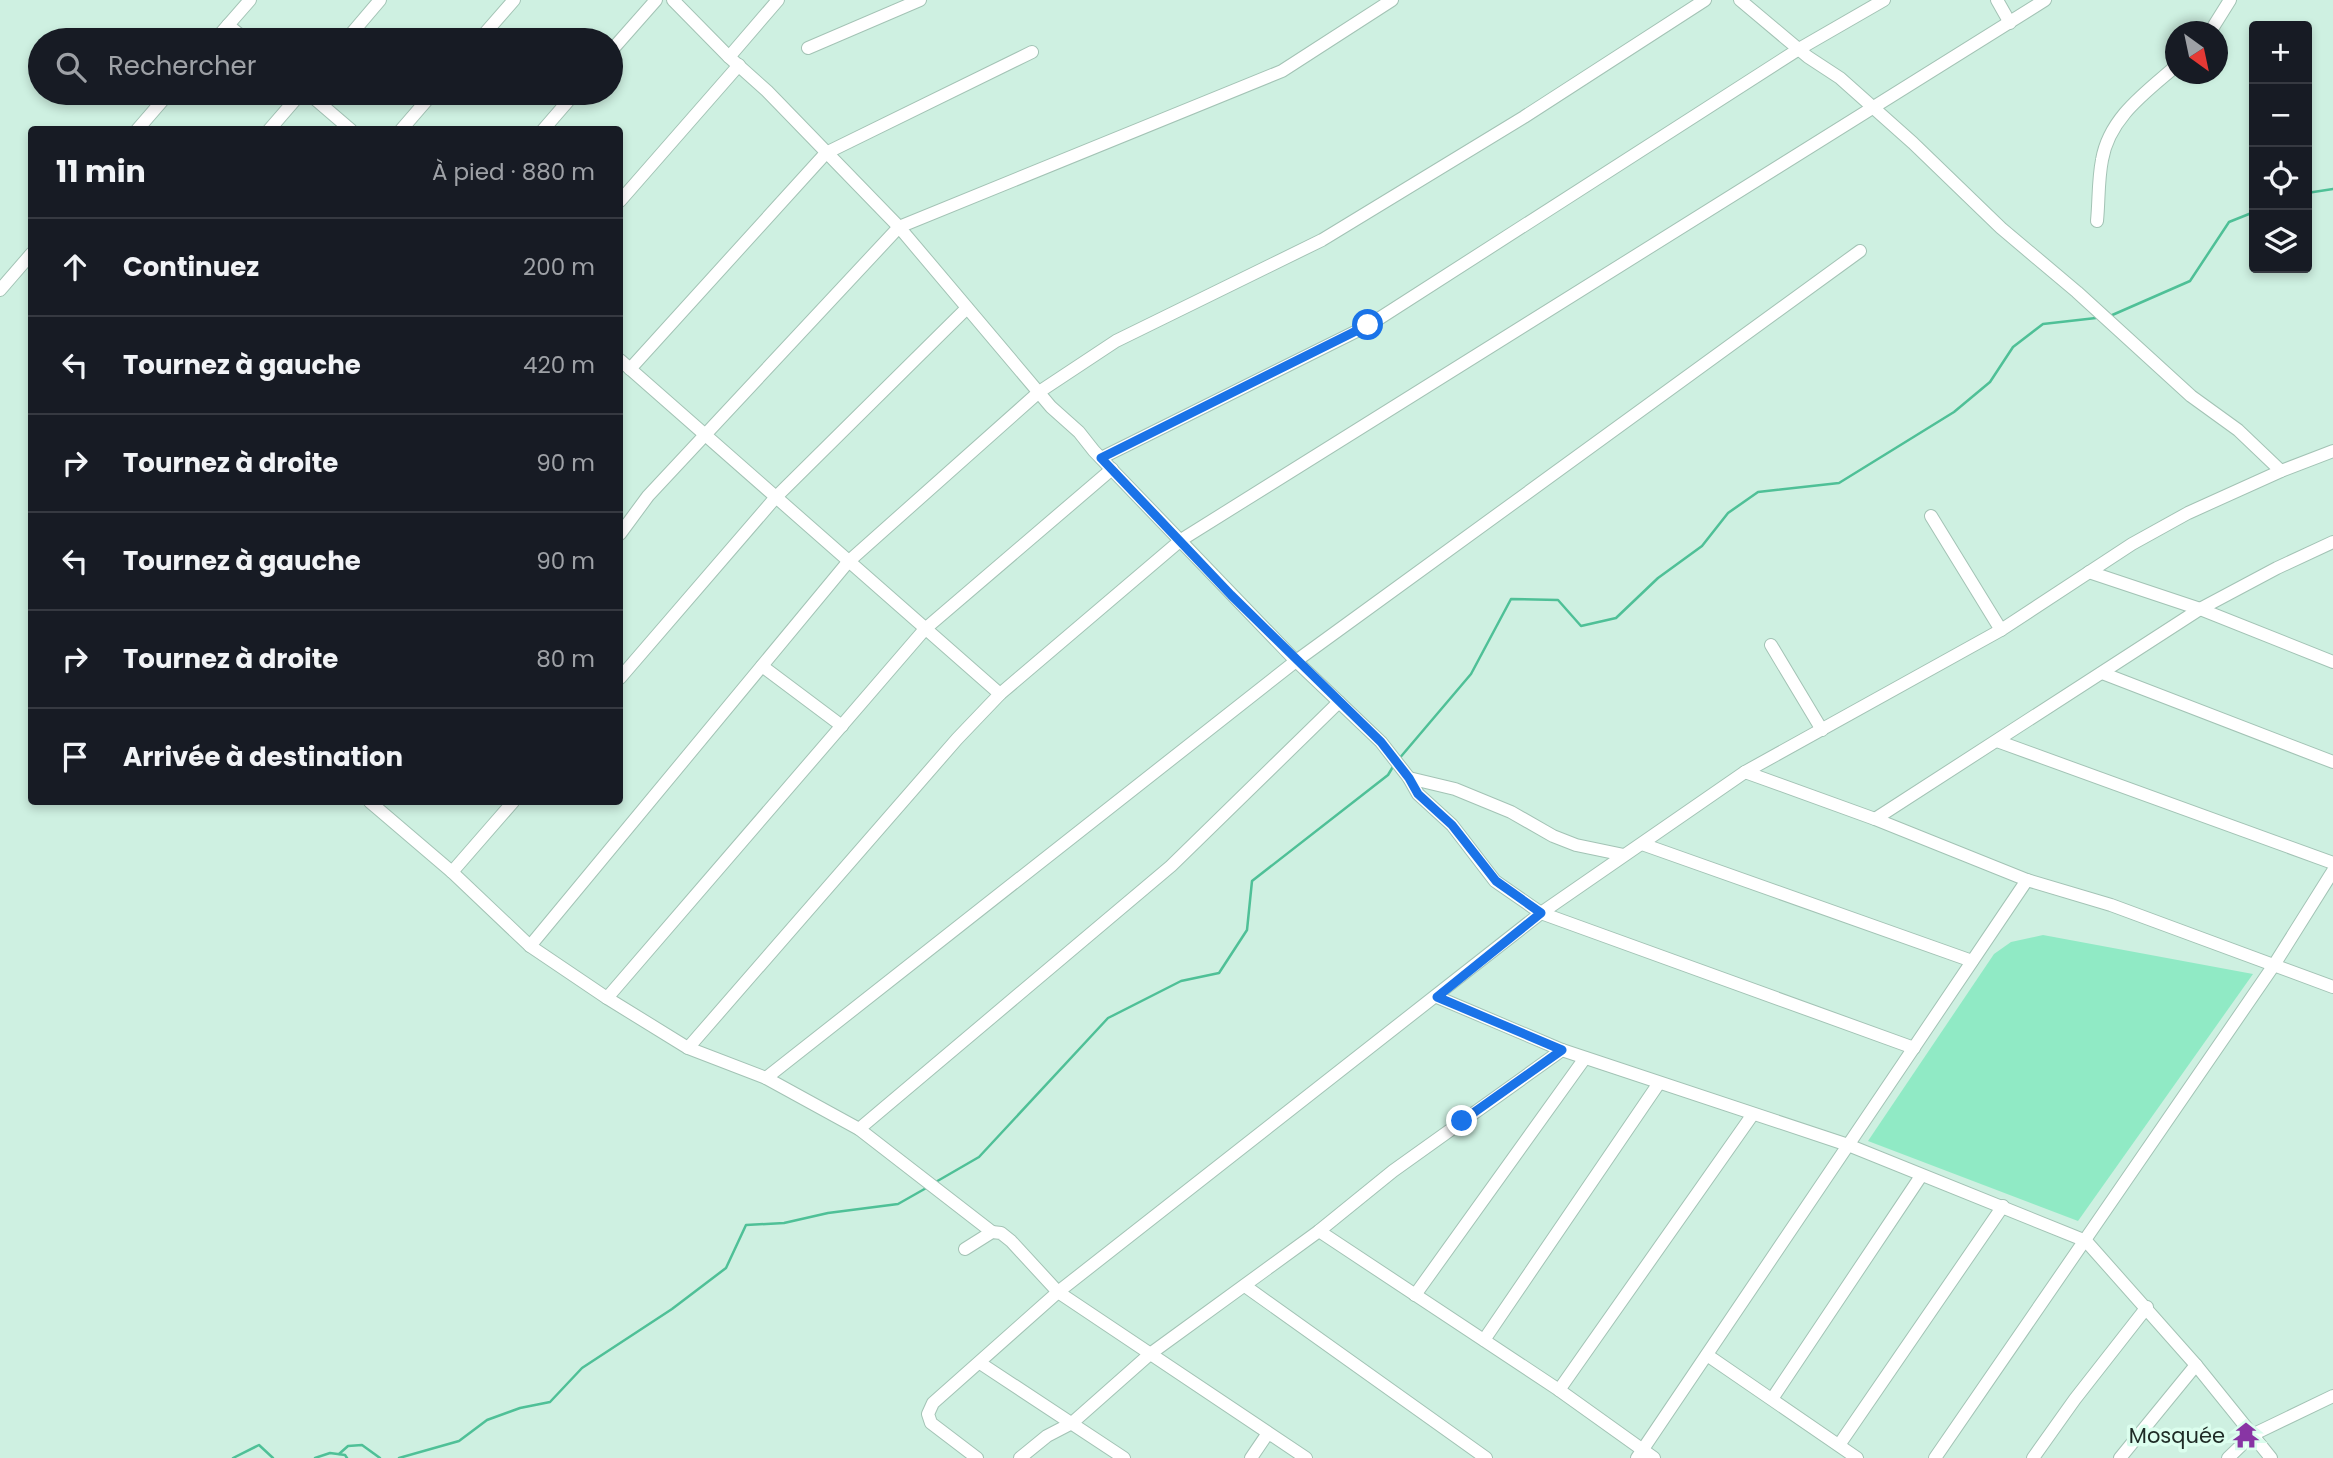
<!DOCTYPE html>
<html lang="fr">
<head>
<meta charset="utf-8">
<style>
	body { margin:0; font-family:Poppins,sans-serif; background:#20242c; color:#f1f3f6 }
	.controls { position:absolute; right:21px; top:21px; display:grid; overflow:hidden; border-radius:7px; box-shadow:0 4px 10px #0003 }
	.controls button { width:63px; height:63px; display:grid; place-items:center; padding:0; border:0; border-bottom:2px solid #363941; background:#171b24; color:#f1f3f6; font:35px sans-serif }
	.compass { position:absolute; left:2165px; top:21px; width:63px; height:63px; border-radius:50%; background:#171b24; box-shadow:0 4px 10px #0003; rotate:147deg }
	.stop { position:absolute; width:21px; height:21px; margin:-16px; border:5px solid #1a73e8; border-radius:50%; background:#fff }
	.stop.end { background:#1a73e8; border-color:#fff; box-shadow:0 2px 7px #0008 }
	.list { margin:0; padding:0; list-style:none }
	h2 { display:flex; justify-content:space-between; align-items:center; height:91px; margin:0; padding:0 28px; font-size:30px }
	h2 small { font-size:23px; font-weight:400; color:#9ea1a6 }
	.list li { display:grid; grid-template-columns:46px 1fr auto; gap:21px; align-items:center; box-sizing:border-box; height:98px; padding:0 28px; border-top:2px solid #363941 }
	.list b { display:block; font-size:26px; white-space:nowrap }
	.list em { font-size:23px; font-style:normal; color:#9ea1a6 }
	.icon { flex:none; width:38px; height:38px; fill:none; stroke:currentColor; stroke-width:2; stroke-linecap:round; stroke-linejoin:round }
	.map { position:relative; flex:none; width:2333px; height:1458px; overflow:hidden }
	.search { position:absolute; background:#171b24; box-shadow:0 4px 10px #0003; left:28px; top:28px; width:595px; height:77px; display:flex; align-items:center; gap:18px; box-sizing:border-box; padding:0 24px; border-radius:38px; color:#9ea1a6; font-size:26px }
	.panel { position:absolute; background:#171b24; box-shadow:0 4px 10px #0003; left:28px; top:126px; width:595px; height:679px; border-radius:7px }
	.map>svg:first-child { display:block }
	.green { fill:#90eac5 }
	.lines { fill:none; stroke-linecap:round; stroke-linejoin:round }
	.stream { stroke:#4fc097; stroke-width:2.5 }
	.minor-casing { stroke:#a3c3b5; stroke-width:14 }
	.minor { stroke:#fff; stroke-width:12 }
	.route { stroke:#1a73e8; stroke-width:9 }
	.labels { text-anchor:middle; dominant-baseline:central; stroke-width:7; stroke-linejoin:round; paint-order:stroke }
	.poi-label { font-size:21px; fill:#1e2a25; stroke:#dcfeee; text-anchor:end }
</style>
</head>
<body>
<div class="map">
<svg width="2333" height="1458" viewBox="0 0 2333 1458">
	<rect width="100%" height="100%" fill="#cef0e1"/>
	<path class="green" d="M2043 935 2253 974 2078 1221 1868 1141 1994 954 2011 942Z"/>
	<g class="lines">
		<g class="stream">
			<path d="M2307 193 2333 189"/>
			<path d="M2110 316 2190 281 2229 222 2254 212"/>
			<path d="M1398 760 1471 674 1511 599 1558 600 1581 626 1616 618 1658 578 1702 546 1728 513 1758 492 1839 483 1954 412 1990 382 2013 347 2043 324 2096 318"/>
			<path d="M934 1183 979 1157 1108 1018 1181 981 1219 973 1247 930 1252 881 1388 775 1394 765"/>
			<path d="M339 1454 348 1446 362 1445 380 1458"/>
			<path d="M233 1458 259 1445 273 1458"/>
			<path d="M315 1458 330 1453 345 1455 347 1458"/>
			<path d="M399 1458 459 1441 487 1420 520 1408 550 1402 582 1368 672 1309 726 1268 746 1225 784 1223 828 1213 898 1204 928 1187"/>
		</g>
		<g class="minor-casing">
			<g id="minor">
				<path d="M673 0 729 57 767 91 899 227 1051 407 1079 432 1094 451 1296 661 1381 742 1409 778 1418 794 1452 825 1495 881 1541 913 1914 1048"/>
				<path d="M1740 0 1808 57 1840 78 1913 143 2001 228 2077 292 2191 396 2238 430 2281 471"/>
				<path d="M1997 0 2010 23"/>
				<path d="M228 25 246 40"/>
				<path d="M2210 32 2230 0"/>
				<path d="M215 40 250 0"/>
				<path d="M346 40 380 0"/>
				<path d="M479 40 514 0"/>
				<path d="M808 48 920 0"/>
				<path d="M611 51 656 0"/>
				<path d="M729 57 778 0"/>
				<path d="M308 93 351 130"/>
				<path d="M137 130 169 93"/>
				<path d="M269 130 301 93"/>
				<path d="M401 130 433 93"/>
				<path d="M543 130 575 93"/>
				<path d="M620 201 739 65"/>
				<path d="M2097 221C2099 201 2098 180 2102 160 2109 118 2145 93 2176 66"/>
				<path d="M0 290 32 253"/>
				<path d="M620 360 1000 694"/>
				<path d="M630 369 826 153 1032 52"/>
				<path d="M1101 458 1369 325 1799 49 1884 0"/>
				<path d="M1931 516 2001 630"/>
				<path d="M620 534 648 496 899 227 1282 71 1392 0"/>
				<path d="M2089 572 2200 609 2333 662"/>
				<path d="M1771 645 1822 730"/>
				<path d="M762 666 842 726"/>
				<path d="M2102 673 2333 762"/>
				<path d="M620 678 776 497 967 308"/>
				<path d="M1997 741 2333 863"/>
				<path d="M1745 772 1875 819 2027 880 2111 905 2333 987"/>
				<path d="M1409 778 1455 789 1511 812 1553 836 1576 845 1624 855"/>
				<path d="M370 802 452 872 530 946 607 998 688 1048 766 1078 859 1129 992 1232"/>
				<path d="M1875 819 2200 609 2277 568 2333 542"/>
				<path d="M1642 844 1972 961"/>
				<path d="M452 872 513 802"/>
				<path d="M530 946 848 562 1039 392 1116 341 1322 240 1524 117 1705 0"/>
				<path d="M1437 997 1562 1050 1848 1145 2086 1241 2196 1365 2271 1458"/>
				<path d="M607 998 925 629 1112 469"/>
				<path d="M688 1048 957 739 1000 694 1181 540 2045 0"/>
				<path d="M766 1078 1296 661 1860 251"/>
				<path d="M859 1129 1171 866 1339 702"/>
				<path d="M1319 1231 1559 1390 1654 1458"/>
				<path d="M965 1249 992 1232 1001 1233 1011 1241 1058 1292 1306 1458"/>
				<path d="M1245 1286 1486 1458"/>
				<path d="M1415 1295 1585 1058"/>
				<path d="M1484 1340 1659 1083"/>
				<path d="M1707 1355 1857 1458"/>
				<path d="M980 1363 1124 1458"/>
				<path d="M1559 1390 1753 1114"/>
				<path d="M1772 1399 1921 1176"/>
				<path d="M1839 1445 2003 1206"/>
				<path d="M977 1458 931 1423 928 1414 933 1403 1058 1292 1541 913 1745 772 2001 630 2132 544 2188 513 2281 471 2333 451"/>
				<path d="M1020 1458 1047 1436 1072 1423 1150 1354 1319 1231 1393 1171 1562 1050"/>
				<path d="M1251 1458 1268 1433"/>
				<path d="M1637 1458 2027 880"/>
				<path d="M1935 1458 2274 965 2333 871"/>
				<path d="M2033 1458 2075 1399 2147 1307"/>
				<path d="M2120 1458 2196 1365"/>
				<path d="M2228 1458 2252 1435 2333 1396"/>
			</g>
		</g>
		<use href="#minor" class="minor"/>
	</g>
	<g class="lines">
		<path class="route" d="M1368 325 1101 458 1231 595 1381 742 1409 778 1418 794 1452 825 1496 881 1541 913 1437 997 1562 1050 1462 1121"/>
	</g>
	<defs>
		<g id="temple-bare" transform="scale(2.1)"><path d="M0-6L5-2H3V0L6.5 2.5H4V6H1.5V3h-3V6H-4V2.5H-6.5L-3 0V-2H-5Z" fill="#8835a4" stroke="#dcfeee" stroke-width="2.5" paint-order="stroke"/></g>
	</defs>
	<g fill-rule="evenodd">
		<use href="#temple-bare" x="2246" y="1435"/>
	</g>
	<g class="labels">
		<g class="poi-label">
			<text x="2225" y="1435">Mosquée</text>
		</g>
	</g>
</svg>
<div class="controls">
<button>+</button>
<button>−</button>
<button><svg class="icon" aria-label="locate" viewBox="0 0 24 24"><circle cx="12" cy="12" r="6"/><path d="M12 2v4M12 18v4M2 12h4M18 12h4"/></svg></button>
<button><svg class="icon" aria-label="layers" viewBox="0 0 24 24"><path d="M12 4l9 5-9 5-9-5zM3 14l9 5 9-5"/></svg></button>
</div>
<svg class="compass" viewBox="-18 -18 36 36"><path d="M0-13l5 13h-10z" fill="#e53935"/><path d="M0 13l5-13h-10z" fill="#9ea1a6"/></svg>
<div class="stop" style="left:1368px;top:325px"></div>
<div class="stop end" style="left:1462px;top:1121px"></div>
<div class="search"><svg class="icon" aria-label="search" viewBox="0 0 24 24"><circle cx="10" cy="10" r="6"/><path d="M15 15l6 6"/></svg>Rechercher</div>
<section class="panel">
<h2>11 min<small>À pied · 880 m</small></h2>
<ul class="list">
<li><svg class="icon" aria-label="ahead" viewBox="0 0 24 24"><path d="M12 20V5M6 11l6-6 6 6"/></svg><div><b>Continuez</b></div><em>200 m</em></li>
<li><svg class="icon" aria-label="left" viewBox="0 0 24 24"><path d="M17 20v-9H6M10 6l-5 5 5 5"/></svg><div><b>Tournez à gauche</b></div><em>420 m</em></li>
<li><svg class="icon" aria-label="right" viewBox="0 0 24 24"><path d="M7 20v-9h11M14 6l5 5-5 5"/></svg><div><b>Tournez à droite</b></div><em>90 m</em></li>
<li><svg class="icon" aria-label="left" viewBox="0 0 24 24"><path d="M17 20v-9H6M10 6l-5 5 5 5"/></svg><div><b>Tournez à gauche</b></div><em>90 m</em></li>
<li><svg class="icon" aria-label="right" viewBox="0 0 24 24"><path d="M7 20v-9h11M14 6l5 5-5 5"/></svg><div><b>Tournez à droite</b></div><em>80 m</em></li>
<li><svg class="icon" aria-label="arrive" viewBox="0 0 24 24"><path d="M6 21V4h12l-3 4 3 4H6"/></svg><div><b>Arrivée à destination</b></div></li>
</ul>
</section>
</div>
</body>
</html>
